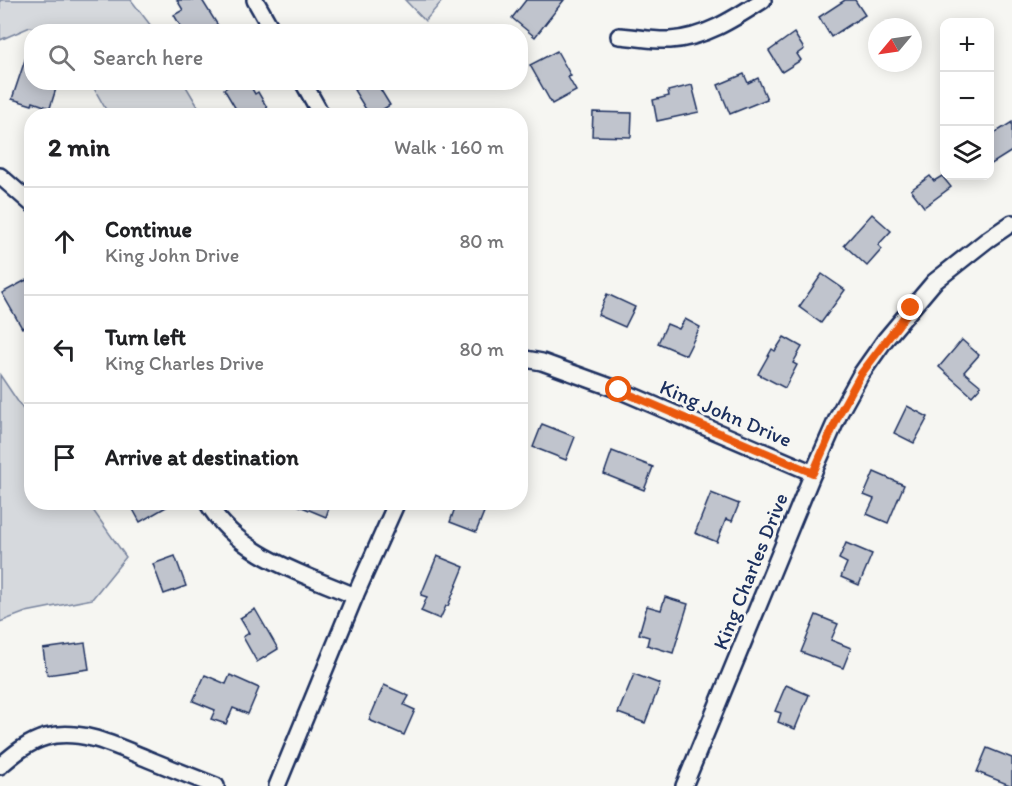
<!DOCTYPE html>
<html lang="en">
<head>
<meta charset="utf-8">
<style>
	body { margin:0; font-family:Itim,sans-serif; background:#f2f2f2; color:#202124 }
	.controls { position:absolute; right:18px; top:18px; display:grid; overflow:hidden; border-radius:12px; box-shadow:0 3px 15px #0003 }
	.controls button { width:54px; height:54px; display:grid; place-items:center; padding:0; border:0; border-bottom:2px solid #e0e0e0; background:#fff; color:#202124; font:30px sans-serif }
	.compass { position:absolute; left:868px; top:18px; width:54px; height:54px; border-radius:50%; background:#fff; box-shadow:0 3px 15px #0003; rotate:241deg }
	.stop { position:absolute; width:18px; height:18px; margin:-14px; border:4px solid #ea580c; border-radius:50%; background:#fff }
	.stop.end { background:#ea580c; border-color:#fff; box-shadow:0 2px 6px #0008 }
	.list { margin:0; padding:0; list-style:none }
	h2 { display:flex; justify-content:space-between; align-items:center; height:78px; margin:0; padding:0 24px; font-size:26px }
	h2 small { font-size:20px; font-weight:400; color:#757577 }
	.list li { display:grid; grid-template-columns:39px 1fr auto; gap:18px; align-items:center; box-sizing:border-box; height:108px; padding:0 24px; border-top:2px solid #e0e0e0 }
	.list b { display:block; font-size:22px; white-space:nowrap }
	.list p { margin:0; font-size:20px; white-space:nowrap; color:#757577 }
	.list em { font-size:20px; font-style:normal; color:#757577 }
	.icon { flex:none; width:33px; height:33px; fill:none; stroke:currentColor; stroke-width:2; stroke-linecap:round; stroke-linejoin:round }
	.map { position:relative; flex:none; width:1012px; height:786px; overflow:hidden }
	.search { position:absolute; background:#fff; box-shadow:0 3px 15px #0003; left:24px; top:24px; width:504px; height:66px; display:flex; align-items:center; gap:15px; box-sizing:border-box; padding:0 21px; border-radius:24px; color:#757577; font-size:22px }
	.panel { position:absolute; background:#fff; box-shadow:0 3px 15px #0003; left:24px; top:108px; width:504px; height:402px; border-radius:24px }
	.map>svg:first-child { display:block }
	.green { fill:#d6d9dd; stroke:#78849e; stroke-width:1.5 }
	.building { fill:#c0c4cd; stroke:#1b2f5e; stroke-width:1.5 }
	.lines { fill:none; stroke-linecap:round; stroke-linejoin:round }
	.street-casing { stroke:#1b2f5e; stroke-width:20 }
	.street { stroke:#f6f6f2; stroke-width:15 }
	.route { stroke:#ea580c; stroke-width:8 }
	.labels { text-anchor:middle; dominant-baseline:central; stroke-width:6; stroke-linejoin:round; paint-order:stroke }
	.street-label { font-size:21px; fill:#1b2f5e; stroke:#f6f6f2 }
</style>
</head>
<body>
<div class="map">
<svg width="1012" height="786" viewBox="0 0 1012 786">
	<rect width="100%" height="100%" fill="#f6f6f2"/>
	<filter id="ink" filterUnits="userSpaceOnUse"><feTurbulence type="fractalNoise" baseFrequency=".0167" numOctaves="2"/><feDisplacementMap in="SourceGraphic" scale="12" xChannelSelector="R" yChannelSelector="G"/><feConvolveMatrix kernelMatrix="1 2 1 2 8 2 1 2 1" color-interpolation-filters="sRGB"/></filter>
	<g filter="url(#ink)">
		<g class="green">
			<path d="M0 0H131L155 31 44 32 30 27 0 40Z"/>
			<path d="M405 0H443L425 21Z"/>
			<path d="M91 83H184L203 115H109Z"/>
			<path d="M0 375 31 421 32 502 88 503 126 557 92 599 26 612 0 622Z"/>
		</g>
		<g class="building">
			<path d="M177 0H202L222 32H184L174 15 183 10Z"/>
			<path d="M526 0H564L535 37 512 18Z"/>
			<path d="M845 0H855L865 15 831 37 819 17Z"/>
			<path d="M794 33 804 49 797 54 801 60 782 72 769 51Z"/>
			<path d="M29 48 32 49V82H58L50 108 33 102 32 105 12 99Z"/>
			<path d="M557 51 571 76 568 77 576 91 552 104 530 65Z"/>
			<path d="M744 74 748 83 758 78 767 99 730 114 718 85Z"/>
			<path d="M235 82H248L255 94 258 92 269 111 261 116H240L224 89Z"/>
			<path d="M367 82H376L390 105 372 116H370L354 90Z"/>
			<path d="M692 85 699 112 657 121 653 100 669 96 668 91Z"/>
			<path d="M593 112 632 113 631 137 592 136Z"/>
			<path d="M1012 122V151L990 165V136Z"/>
			<path d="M930 176 934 181 942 176 951 187 924 207 911 190Z"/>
			<path d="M872 214 891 231 878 245 882 249 867 266 844 245Z"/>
			<path d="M822 274 845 290 821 323 799 307Z"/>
			<path d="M26 280 32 289V323L22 328 2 293Z"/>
			<path d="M607 294 635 307 625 327 598 315Z"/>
			<path d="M685 319 700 327 686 355 658 343 667 324 679 329Z"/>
			<path d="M784 337 802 347 793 363 797 365 785 388 758 374 772 349 775 351Z"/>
			<path d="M962 340 979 355 964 372 981 386 972 396 939 367Z"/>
			<path d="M907 406 928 417 914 443 894 433Z"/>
			<path d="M542 424 575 437 566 460 533 447Z"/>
			<path d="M612 451 653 467 644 490 604 474Z"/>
			<path d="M874 472 904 485 888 523 867 514 874 499 864 495Z"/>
			<path d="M711 493 739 504 732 521 726 519 717 542 695 533Z"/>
			<path d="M129 502H175L140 522Z"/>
			<path d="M290 502H331L326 517Z"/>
			<path d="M457 502H488L476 532 450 522Z"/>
			<path d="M846 543 872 554 859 585 841 577 847 563 839 559Z"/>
			<path d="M175 556 186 586 164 594 153 564Z"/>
			<path d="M437 556 464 567 448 606H446L440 619 421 611 427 597 421 595Z"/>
			<path d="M665 597 688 604 673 653 647 645 649 637 639 634 647 606 661 610Z"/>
			<path d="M255 609 278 649 257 662 243 637 249 633 240 618Z"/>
			<path d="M816 615 838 624 831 640 851 648 843 668 801 652Z"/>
			<path d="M85 643 89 669 47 675 43 649Z"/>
			<path d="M634 674 660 684 645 723 618 713Z"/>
			<path d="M205 675 226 684 230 675 259 688 248 714 233 708 226 724 211 719 215 710 193 701Z"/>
			<path d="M384 685 409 696 404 705 415 710 404 735 369 720Z"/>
			<path d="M786 685 809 695 795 729 778 722 781 713 775 711Z"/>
			<path d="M987 748 1012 758V786L977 772Z"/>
		</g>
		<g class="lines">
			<g class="street-casing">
				<g id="street">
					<path d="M255 0 273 32"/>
					<path d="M619 36C636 37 654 41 670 40 705 38 735 18 763 0"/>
					<path d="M303 82 322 116"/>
					<path d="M0 176 32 204"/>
					<path d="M520 358 542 362 619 390 813 473"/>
					<path d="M207 502C238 556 302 573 355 596"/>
					<path d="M0 766C14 754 28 742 46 737 81 728 116 746 148 759 170 768 193 777 216 786"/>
					<path d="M277 786 355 596 397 502"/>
					<path d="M684 786 813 473 840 412 861 374 885 340 934 282 987 240 1012 223"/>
				</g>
			</g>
			<use href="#street" class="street"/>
		</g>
	</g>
	<g class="lines" filter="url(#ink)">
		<path class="route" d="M619 390 813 473 840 412 861 374 911 308"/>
	</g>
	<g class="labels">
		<g class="street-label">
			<text transform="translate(726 413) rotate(23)">King John Drive</text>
			<text transform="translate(750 571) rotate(-68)">King Charles Drive</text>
		</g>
	</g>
</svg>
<div class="controls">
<button>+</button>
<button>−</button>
<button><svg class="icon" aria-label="layers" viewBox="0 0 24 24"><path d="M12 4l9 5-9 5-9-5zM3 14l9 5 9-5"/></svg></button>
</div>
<svg class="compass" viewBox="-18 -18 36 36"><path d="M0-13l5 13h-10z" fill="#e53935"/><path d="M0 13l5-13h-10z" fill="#757577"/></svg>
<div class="stop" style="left:619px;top:390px"></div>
<div class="stop end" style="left:911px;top:308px"></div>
<div class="search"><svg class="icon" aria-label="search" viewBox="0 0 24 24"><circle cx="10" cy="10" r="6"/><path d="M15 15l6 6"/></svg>Search here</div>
<section class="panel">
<h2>2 min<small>Walk · 160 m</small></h2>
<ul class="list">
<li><svg class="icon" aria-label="ahead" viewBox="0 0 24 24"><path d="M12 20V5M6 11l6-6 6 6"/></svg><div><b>Continue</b><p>King John Drive</p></div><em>80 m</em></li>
<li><svg class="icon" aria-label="left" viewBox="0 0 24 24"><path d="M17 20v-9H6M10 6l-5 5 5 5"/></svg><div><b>Turn left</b><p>King Charles Drive</p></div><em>80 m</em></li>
<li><svg class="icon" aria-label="arrive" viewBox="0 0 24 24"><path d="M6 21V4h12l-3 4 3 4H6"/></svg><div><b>Arrive at destination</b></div></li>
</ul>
</section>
</div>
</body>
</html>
